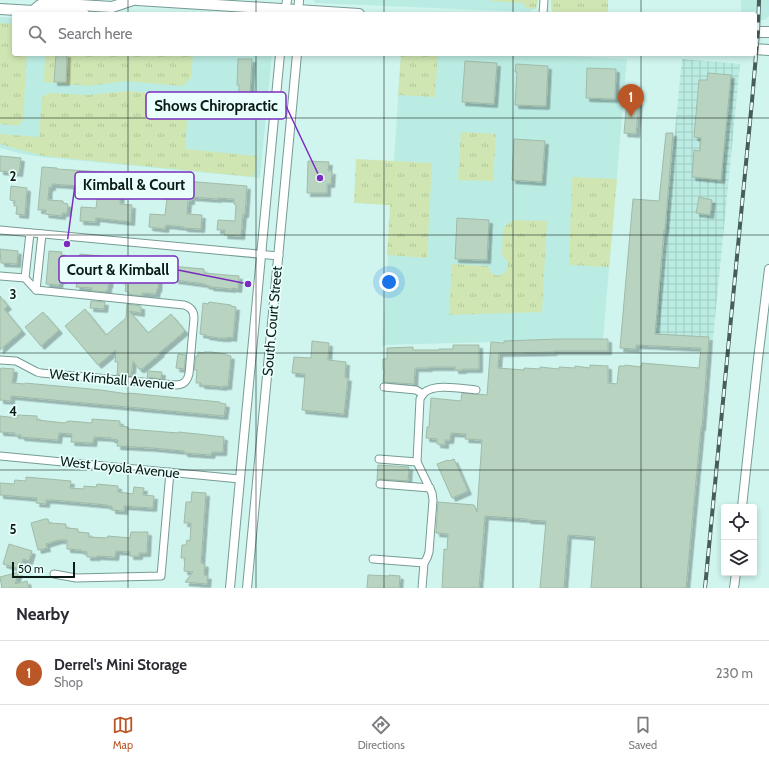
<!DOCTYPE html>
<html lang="en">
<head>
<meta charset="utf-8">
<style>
	body { margin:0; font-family:Cabin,sans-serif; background:#f2f2f3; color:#2b2b33 }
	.controls { position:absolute; right:12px; bottom:12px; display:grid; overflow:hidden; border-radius:4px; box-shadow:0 2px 6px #0003 }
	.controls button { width:36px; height:36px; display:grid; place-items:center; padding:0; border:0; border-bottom:1px solid #e1e1e2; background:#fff; color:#2b2b33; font:20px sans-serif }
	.scale { position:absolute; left:12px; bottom:10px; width:63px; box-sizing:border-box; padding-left:4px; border:2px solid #0c1b18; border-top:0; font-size:11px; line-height:14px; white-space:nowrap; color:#0c1b18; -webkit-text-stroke:3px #e8fffb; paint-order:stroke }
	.you { position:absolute; left:389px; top:282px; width:14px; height:14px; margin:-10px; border:3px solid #fff; border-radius:50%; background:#1a73e8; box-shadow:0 0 0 6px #1a73e833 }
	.badge { display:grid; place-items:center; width:26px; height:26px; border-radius:50%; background:#bb5627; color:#fff; font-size:13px; font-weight:700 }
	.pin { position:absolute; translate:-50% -33px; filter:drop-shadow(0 1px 2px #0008) }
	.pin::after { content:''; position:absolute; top:21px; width:14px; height:12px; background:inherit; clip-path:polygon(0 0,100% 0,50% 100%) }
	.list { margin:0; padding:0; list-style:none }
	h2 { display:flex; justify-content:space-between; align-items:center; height:52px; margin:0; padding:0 16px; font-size:17px }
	h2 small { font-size:13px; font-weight:400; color:#7c7c81 }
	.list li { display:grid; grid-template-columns:26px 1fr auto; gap:12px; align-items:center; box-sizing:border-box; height:64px; padding:0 16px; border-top:1px solid #e1e1e2 }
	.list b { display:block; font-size:15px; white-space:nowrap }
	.list p { margin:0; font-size:13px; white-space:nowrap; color:#7c7c81 }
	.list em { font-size:13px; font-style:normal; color:#7c7c81 }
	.icon { flex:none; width:22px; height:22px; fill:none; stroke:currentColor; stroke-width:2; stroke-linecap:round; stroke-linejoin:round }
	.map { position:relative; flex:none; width:769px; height:588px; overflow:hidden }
	.search { position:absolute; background:#fff; box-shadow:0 2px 6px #0003; left:12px; right:12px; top:12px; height:44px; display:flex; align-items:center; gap:10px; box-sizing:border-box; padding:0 14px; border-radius:4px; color:#7c7c81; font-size:15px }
	.sheet { height:116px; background:#fff }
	nav { display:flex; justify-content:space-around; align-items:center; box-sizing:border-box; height:56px; border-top:1px solid #e1e1e2; background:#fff; font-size:11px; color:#7c7c81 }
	nav a { display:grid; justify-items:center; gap:2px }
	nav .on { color:#bb5627 }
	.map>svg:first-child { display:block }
	.built { fill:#bbece3 }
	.industrial { fill:url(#industrial-grid) }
	.grass { fill:url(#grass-tufts) }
	.building { fill:#b8d4c1; stroke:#9fbba8; filter:url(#shadow) }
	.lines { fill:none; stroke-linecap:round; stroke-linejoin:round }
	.minor-casing { stroke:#779b95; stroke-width:9 }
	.tertiary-casing { stroke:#779b95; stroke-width:10 }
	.primary-casing { stroke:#779b95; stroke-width:12 }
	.minor { stroke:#fff; stroke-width:7 }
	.tertiary { stroke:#fff; stroke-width:8 }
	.primary { stroke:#fff; stroke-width:10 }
	.rail-casing { stroke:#475d59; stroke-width:4 }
	.rail { stroke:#e8fffb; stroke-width:2.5; stroke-dasharray:8; stroke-linecap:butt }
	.grid { fill:none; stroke:#0c1b18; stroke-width:1; stroke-opacity:0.55 }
	.labels { text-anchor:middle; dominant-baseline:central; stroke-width:3.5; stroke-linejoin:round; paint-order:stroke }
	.street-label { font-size:14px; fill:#0c1b18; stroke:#e8fffb }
	.grid-label { font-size:13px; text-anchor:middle; font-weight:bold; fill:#0c1b18; stroke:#e8fffb; stroke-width:3.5; stroke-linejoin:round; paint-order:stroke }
	.leader { fill:none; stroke:#7b2cbf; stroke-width:1.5 }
	.callout-dot { fill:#7b2cbf; stroke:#e8fffb; stroke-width:1.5 }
	.callout { fill:#e8fffb; stroke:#7b2cbf; stroke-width:1.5 }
	.callout-label { font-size:15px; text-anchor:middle; font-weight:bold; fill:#0c1b18 }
</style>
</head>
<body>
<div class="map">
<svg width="769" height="588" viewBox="0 0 769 588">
	<defs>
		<pattern id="industrial-grid" width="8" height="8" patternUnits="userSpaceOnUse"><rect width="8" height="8" fill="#bbece3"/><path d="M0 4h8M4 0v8" fill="none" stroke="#a0cac2"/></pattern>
		<pattern id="grass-tufts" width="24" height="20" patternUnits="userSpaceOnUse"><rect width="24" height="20" fill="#cfe6b3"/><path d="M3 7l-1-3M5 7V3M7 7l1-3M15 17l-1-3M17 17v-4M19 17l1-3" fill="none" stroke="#b1c599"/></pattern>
		<filter id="shadow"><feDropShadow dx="3.5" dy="3.5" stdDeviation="0" flood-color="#0004"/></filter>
	</defs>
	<rect width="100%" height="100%" fill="#cff5ee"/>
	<g class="built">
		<path d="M313 0H537L535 8 530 12 315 3Z"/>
		<path d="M741 0H769V16L765 20H755V14H741Z"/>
		<path d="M0 17 14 18V54H272L260 178 42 157 23 154 0 148Z"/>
		<path d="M401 54H524L627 59 603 339 382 345Z"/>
	</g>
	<path class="industrial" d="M682 59 740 64 713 339 655 334Z"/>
	<g class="grass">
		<path d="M491 0H538L536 9 526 8 523 3 490 1Z"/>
		<path d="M551 0H608V14H556C550 11 551 6 551 0Z"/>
		<path d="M0 23 14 24V54H27L23 120 18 126 0 124Z"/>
		<path d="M45 54H193L191 78 182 86 125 81 89 86 44 82Z"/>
		<path d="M401 54H438L435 97 398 95Z"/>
		<path d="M128 91 183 96 188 103 185 149 257 156 254 177 44 156 0 144V134L39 137 42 97 49 93 88 95Z"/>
		<path d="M461 132 496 134 493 181 458 180Z"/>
		<path d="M356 159 432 163 427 258 387 255 390 205 354 203Z"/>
		<path d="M572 177 617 179 609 267 569 265Z"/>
		<path d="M514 220 547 221 542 312 449 315 452 264 488 266C494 288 519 266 502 256L503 227 507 225Z"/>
	</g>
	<g class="building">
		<path d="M56 54H67L66 82H54Z"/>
		<path d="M238 59H252L250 93 239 92V85H237Z"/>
		<path d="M465 61 497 63 494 104 462 102Z"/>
		<path d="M516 64 548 66 546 106 515 105 517 72H515Z"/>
		<path d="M587 68 616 69 615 99 586 98Z"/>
		<path d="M708 73 731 75 721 180 692 177 694 150 700 151 701 138 694 137 699 80H707Z"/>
		<path d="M627 100 639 101 636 134 624 133Z"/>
		<path d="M666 133H673L665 230H664L655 334 709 337 702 427H701L686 588H591L595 537 568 535 564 588H540L546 521 527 520V519L485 516 479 588H442L444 549 447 550 448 534 436 533 438 502 474 505 477 512 482 440 465 439 466 434 451 433 450 440H445V445L437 444V439L426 438 427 427H429L431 398 461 401 462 393 487 395 491 342 504 343V341L558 339H608V351H554V352L499 353 498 368 524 370V368L540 369V367L559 369V367L575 368V366L590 368V365L608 366V383L617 384 619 366H625V365L641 367 642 363 699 368 701 348 636 345V349L620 348 633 199 659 201Z"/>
		<path d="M514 139 545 141 542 182 512 180Z"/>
		<path d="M0 156 21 158 19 173 0 171Z"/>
		<path d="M308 161 329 162 328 171H332L331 184H327V193H307Z"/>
		<path d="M42 167 57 168V169L117 173V175L128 176 187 179V181L197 182 247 186 245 214H243L241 236 224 235 225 230H217L218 220 235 221 236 205 234 204V199L218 198V199L191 197V201H188L187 214 202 215 201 229 184 228V227L166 225 165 229 149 227 150 214 165 215 167 198H165V193L149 191V193L121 191 120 204 132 205 131 222 96 218V222L80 221 81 207 96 208 98 191H95L96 186 80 184V186L52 184V187H49L48 200 63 201V203L68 204 67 213H62V216L45 214 46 210H38Z"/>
		<path d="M11 186 27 188 25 215 16 214 17 206H14L15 201 10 200Z"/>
		<path d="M699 197 712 200 710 215 696 213Z"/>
		<path d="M457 218 489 220 487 260 455 259Z"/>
		<path d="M0 249 18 251 17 264 1 263Z"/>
		<path d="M49 251 62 252 61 258H62L61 280H60L59 285 46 284Z"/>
		<path d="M80 254 111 257V262L112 263 109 285H108V290H106V292L92 291V288L76 287 77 282H76L78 259H79Z"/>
		<path d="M129 259 160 262 159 265 204 269V273L239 276 238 289 232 288V289L210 287V286L205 285V284L175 280 176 279 159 277 158 289H157L156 294 142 293V296L128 294V292L125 291 126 286H125L127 264H128Z"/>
		<path d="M0 296 8 306 4 309 22 331 0 350Z"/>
		<path d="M91 301 105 302 104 309 90 308Z"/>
		<path d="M209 302 231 305V306L236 307 233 338 228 337V338H220L206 336V335L200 334 203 303 208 304Z"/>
		<path d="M127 304 141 306V313L129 311 148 333 171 314 185 331 159 353H161L142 369H139L133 361 131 376 117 375 118 362H115L116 350 98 365 65 326 85 309 106 335 126 318Z"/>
		<path d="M43 312 59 330 41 346 25 327Z"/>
		<path d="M312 341 329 343 328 360 346 362 345 377 348 378 344 414 302 410 305 374 292 373 294 357 311 358Z"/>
		<path d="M453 345H479V369H463V370H455V367H429V368H415L414 384 383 382 384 370H383V359H387V348L413 347V350H439V349H453Z"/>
		<path d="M198 352 204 353V352H211L226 354V355L231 356 228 386H223V387L216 386 201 385V383H196L197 370H194L196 356H198Z"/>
		<path d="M178 354 186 355 184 369 176 368Z"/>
		<path d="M1 368 14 369 12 383 25 384V383L101 390 128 394 129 393 220 402V403L226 404 224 416 11 396V401L0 400V372Z"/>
		<path d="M148 371 162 372 161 379 147 377Z"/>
		<path d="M17 415 37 416V420L65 423 66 422 69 421 92 423V419L120 421V426L128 427V429L178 433V432L198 434 224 437 223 452H212L211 455 184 453V451L153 448 117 446 118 440 111 439V438L94 437 93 443 71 442 72 434 59 433 58 440 21 437V435H15V433L0 432V416L17 418Z"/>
		<path d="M454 459 468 491 452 498 437 464 448 460 449 461Z"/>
		<path d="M378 465 409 467 408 481 380 479 377 480Z"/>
		<path d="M26 477 71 481 70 488 84 489V486L96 487 97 484 118 486V492L133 494 134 487 144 488 143 495 154 496 153 508 124 506V511L112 510V506H107V505L53 500H46V504L36 503 37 498 0 495V483L14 484 15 480 26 481Z"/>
		<path d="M192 492 206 493 201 563 205 564 204 575 208 576 207 584 185 582 193 572 184 571 185 558H181L182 545H186L187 540 190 541 191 523H184L186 502H191Z"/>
		<path d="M45 519H48L49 523 66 524V528L78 529V532L89 533V537L107 538 108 536 130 538 131 532H148L147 553H139V556H130V552L116 551 115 557 97 556V557H87V552L81 551V550L67 549V540H59L46 544 47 548 38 550 31 523Z"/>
		<path d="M9 544 32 551 29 561 23 559 20 569 3 564Z"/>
		<path d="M19 572 15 584 27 581 29 588H2L0 577Z"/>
		<path d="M368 575 389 576V575L400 576 399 588H367Z"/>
	</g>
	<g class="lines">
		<g class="minor-casing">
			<g id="minor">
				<path d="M543 14 544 0"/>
				<path d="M0 230 279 256"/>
				<path d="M0 276 25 278 36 290 184 305C191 307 194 311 194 318L189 374C187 382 183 385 176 385L41 373 37 372 16 361 0 360"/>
				<path d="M25 278 30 233"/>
				<path d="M36 290 42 234"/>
				<path d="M384 387 416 390 423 394"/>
				<path d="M0 456 240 479"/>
				<path d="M379 459 417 462"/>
				<path d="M380 484 430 488"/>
				<path d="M373 559 424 563"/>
				<path d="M54 574 76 578 161 576 170 472"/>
				<path d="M422 588 424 563 427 558 429 552 433 500 432 493 417 462 420 399C421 397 422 395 424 393 434 383 463 389 476 390"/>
			</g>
		</g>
		<g class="tertiary-casing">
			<g id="tertiary">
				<path d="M285 14 287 0"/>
				<path d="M298 14 299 0"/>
				<path d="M742 507 758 359 769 269"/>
				<path d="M230 588 240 479 280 54"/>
				<path d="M247 588 272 323 297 54"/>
				<path d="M734 588 736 573"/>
			</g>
		</g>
		<g class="primary-casing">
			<g id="primary">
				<path d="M137 0 359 14"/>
				<path d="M0 9 84 14"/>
				<path d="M33 11 40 5 47 3 112 7 133 0"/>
				<path d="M755 32H769"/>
				<path d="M755 49 769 50"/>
			</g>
		</g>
		<use href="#minor" class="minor"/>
		<use href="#tertiary" class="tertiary"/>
		<use href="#primary" class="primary"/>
		<g class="rail-casing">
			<path id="rail" d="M705 588 752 101 758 32 759 0"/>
		</g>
		<use href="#rail" class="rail"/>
	</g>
	<path class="grid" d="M128 0V14M256 0V14M384 0V14M513 0V14M641 0V14M128 54V588M256 54V588M384 54V588M513 54V588M641 54V588M0 118H769M0 235H769M0 353H769M0 470H769"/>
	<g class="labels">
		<g class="street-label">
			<text transform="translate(272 321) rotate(-85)">South Court Street</text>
			<text transform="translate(112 379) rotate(5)">West Kimball Avenue</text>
			<text transform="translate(120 467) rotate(6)">West Loyola Avenue</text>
		</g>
	</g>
	<g class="grid-label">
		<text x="13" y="181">2</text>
		<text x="13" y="299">3</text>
		<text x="13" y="416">4</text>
		<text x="13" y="534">5</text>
	</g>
	<path class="leader" d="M320 178L286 106M67 244L75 185M248 284L178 270"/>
	<g class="callout-dot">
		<circle cx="320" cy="178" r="4"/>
		<circle cx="67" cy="244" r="4"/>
		<circle cx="248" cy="284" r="4"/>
	</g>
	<g class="callout">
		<rect x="146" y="92" width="140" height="27" rx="4"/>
		<rect x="75" y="172" width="119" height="27" rx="4"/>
		<rect x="59" y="256" width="119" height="27" rx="4"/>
	</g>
	<g class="callout-label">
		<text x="216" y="111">Shows Chiropractic</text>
		<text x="134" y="190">Kimball &amp; Court</text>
		<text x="118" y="275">Court &amp; Kimball</text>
	</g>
</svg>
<div class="controls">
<button><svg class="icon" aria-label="locate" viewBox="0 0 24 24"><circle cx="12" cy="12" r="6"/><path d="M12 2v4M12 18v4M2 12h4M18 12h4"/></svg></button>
<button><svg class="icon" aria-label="layers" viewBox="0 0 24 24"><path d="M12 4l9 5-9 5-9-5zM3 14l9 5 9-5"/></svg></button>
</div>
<div class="scale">50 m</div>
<div class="you"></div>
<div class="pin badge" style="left:631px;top:117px">1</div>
<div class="search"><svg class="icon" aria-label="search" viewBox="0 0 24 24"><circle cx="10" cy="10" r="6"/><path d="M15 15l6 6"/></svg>Search here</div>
</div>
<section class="sheet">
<h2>Nearby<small></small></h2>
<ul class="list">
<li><span class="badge">1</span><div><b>Derrel's Mini Storage</b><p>Shop</p></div><em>230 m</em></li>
</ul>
</section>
<nav>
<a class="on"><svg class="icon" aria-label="map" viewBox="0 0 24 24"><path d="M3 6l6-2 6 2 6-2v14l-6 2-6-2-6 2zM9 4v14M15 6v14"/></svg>Map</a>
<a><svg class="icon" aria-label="directions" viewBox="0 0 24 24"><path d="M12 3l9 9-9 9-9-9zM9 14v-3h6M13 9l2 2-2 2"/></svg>Directions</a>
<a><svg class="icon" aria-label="saved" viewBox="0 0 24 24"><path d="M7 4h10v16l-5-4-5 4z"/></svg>Saved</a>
</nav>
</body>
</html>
